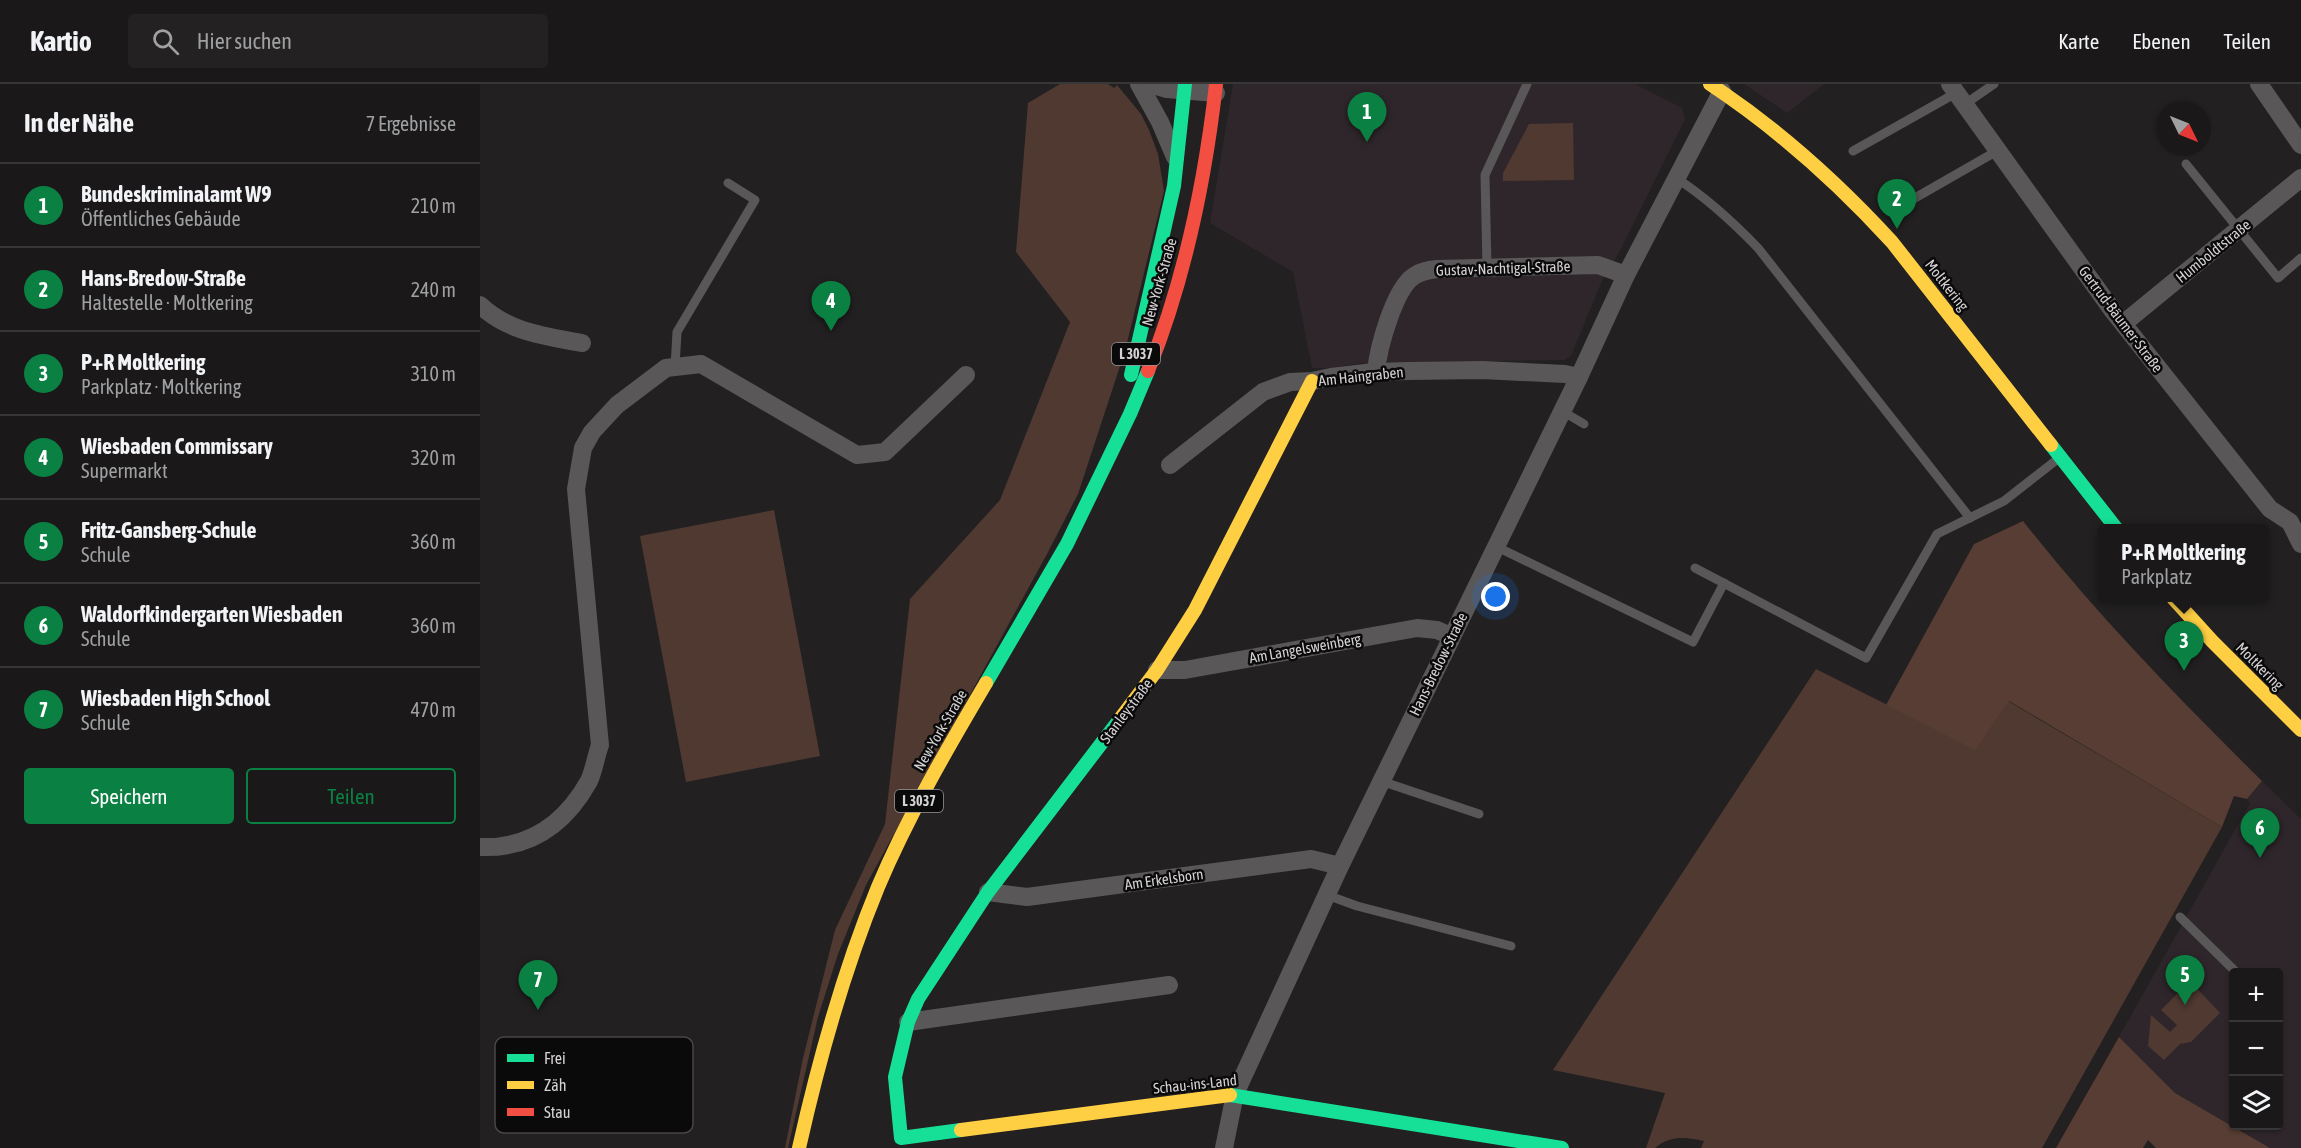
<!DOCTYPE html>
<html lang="de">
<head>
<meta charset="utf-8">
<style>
	body { margin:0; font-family:"Asap Condensed",sans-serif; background:#232122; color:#f1f3f6 }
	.controls { position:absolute; right:18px; bottom:18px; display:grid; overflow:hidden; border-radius:6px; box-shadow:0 2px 4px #0004 }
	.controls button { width:54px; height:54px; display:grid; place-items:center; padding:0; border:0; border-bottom:2px solid #383738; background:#1a1819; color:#f1f3f6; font:30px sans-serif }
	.compass { position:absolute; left:1677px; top:18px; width:54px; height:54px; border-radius:50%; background:#1a1819; box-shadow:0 2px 4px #0004; rotate:133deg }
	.you { position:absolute; left:1016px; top:513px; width:21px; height:21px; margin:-15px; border:4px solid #fff; border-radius:50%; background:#1a73e8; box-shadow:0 0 0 9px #1a73e833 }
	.badge { display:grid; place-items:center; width:39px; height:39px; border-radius:50%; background:#0b8043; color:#fff; font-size:20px; font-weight:700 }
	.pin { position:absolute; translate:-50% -50px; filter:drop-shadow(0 2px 3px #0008) }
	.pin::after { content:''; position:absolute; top:32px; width:21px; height:18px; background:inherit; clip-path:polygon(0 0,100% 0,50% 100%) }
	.popup { position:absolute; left:1618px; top:440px; width:171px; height:78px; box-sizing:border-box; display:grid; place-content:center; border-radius:6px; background:#1a1819; filter:drop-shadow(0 2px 4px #0005); font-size:20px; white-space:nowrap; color:#9fa0a2 }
	.popup b { font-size:22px; color:#f1f3f6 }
	.popup::after { content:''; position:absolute; left:50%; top:100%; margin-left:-12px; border:12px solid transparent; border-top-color:#1a1819 }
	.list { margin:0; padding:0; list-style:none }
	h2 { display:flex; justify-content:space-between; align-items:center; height:78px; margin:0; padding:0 24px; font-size:26px }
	h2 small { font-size:20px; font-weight:400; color:#9fa0a2 }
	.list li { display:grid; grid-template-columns:39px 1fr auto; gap:18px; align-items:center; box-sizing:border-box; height:84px; padding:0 24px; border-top:2px solid #383738 }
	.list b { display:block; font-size:22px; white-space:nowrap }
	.list p { margin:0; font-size:20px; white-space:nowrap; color:#9fa0a2 }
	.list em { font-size:20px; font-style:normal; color:#9fa0a2 }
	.actions { display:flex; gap:12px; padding:18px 24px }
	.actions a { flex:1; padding:14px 0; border:2px solid #0b8043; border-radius:6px; text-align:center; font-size:21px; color:#0b8043 }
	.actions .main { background:#0b8043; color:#fff }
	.icon { flex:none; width:33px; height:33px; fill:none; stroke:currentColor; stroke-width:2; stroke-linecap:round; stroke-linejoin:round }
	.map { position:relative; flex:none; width:1821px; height:1064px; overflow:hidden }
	header { display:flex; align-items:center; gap:36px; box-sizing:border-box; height:84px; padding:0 30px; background:#1a1819; border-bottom:2px solid #383738 }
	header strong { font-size:28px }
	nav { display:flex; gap:33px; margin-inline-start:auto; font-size:21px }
	.search { width:420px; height:54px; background:#232122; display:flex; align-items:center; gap:15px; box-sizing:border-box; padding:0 21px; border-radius:6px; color:#9fa0a2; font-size:22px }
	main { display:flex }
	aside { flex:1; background:#1a1819 }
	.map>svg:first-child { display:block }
	.built { fill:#2e262a; fill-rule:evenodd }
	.green { fill:#4f3931 }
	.forest { fill:#573d33 }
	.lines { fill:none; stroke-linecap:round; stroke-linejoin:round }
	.lane { stroke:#595758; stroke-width:9 }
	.street { stroke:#595758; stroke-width:18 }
	.fast { stroke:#16e098; stroke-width:14 }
	.slow { stroke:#ffcf43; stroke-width:14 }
	.jam { stroke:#f24e42; stroke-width:14 }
	.labels { text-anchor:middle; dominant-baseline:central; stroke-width:5; stroke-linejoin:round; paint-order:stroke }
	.shield { fill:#0b0a0b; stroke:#989698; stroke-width:1.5 }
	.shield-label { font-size:14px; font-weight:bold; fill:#d5d2d4 }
	.street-label { font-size:15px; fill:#d5d2d4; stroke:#0b0a0b }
	.key { fill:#0b0a0b; stroke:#484647; stroke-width:1.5 }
	.key-label { font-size:16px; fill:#d5d2d4 }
</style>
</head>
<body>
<header>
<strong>Kartio</strong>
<div class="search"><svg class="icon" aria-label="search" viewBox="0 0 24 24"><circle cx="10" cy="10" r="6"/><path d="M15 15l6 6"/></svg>Hier suchen</div>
<nav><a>Karte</a><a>Ebenen</a><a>Teilen</a></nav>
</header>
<main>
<aside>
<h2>In der Nähe<small>7 Ergebnisse</small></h2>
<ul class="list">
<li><span class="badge">1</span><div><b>Bundeskriminalamt W9</b><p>Öffentliches Gebäude</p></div><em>210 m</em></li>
<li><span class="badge">2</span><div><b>Hans-Bredow-Straße</b><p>Haltestelle · Moltkering</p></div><em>240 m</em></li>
<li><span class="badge">3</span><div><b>P+R Moltkering</b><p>Parkplatz · Moltkering</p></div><em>310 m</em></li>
<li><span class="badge">4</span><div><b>Wiesbaden Commissary</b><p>Supermarkt</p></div><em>320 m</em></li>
<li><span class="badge">5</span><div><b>Fritz-Gansberg-Schule</b><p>Schule</p></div><em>360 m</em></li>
<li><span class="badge">6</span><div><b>Waldorfkindergarten Wiesbaden</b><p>Schule</p></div><em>360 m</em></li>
<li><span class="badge">7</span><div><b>Wiesbaden High School</b><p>Schule</p></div><em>470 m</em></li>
</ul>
<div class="actions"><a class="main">Speichern</a><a>Teilen</a></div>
</aside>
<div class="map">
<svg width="1821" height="1064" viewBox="0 0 1821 1064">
	<rect width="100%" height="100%" fill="#222021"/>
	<g class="built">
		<path d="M753 0H1155L1202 24 1205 35 1142 163 1121 199 1091 272 1084 276 883 279 851 284H832L813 188 730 139Z"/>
		<path d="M1264 0H1344L1307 29Z"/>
		<path d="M1782 697 1821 735V1064H1790L1695 1009 1639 953 1770 719 1767 715ZM1754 888H1798V1042H1754Z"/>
	</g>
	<g class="green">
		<path d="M580 0H628L634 4 637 1 661 30 669 46 678 70 684 107 645 267 598 410 567 470 386 801 358 870 338 933 308 1064H305L323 974 355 846 405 740 430 515 520 416 590 238 536 168 548 19Z"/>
		<path d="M1093 39 1094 96 1023 97V89L1049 40Z"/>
		<path d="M294 426 340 672 206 698 160 452Z"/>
		<path d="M1336 585 1495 665 1528 617 1742 743 1562 1064H1221L1224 1057C1206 1053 1190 1051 1175 1064H1166L1185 1009 1073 986Z"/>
		<path d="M1710 897 1740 929 1711 958 1700 960 1684 976 1668 962 1671 931 1690 948 1697 941 1681 926Z"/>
	</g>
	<g class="forest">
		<path d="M1543 437C1616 530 1698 614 1782 697L1767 715 1754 712 1742 743 1529 617 1495 666 1406 621 1494 460Z"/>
		<path d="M1639 953 1695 1009 1790 1064H1676L1668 1056 1663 1064H1576Z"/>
	</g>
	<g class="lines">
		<g class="lane">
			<path d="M1485 20 1514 0"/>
			<path d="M1373 67 1476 9"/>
			<path d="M1706 80 1798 194 1821 174"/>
			<path d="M1196 94C1227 114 1253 138 1278 164L1490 434"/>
			<path d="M1428 118 1517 67"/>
			<path d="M1007 184 1005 91 1047 0"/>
			<path d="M195 283 197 248 275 116 248 99"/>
			<path d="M1082 327 1104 340"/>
			<path d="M1015 462 1213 558 1244 499"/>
			<path d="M1215 484 1386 574 1457 450 1524 417 1579 374"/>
			<path d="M901 697 999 730"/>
			<path d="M847 811 877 822 1031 862"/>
			<path d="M1700 833 1756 888"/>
		</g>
		<g class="street">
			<path d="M659 0 680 38 695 73"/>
			<path d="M670 0 687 5 736 9"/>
			<path d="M1470 0 1633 227 1790 425 1810 438 1821 460"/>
			<path d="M1779 0 1821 61"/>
			<path d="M0 221C28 248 65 252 102 259"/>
			<path d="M1644 239 1821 94"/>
			<path d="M896 288C898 265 914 205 934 192 941 187 949 186 957 185L1118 181 1146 191"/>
			<path d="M690 381 783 308 810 298 832 297 851 293 894 288 928 287 1002 286 1085 290 1099 293"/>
			<path d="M677 586H705L937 544 957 546 971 552"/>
			<path d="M0 763C50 765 85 740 109 697 114 686 116 672 120 661L96 405 103 364 112 348 137 321 186 284 221 280 377 371 405 368 486 291"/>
			<path d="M508 808 547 813 831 775 860 782"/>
			<path d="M428 938 689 901"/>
			<path d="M744 1064 755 1010 860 782 1099 293 1146 191 1242 7"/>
		</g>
		<g class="fast">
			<path d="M651 291 694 102 705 0"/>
			<path d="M1571 361 1636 444"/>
			<path d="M506 599 587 460 650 330 668 287"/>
			<path d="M750 1011 1082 1064"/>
			<path d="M481 1046 421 1054 415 993 428 938 438 915 508 808 640 635"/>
		</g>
		<g class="slow">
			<path d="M1230 0C1298 45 1357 98 1412 158L1571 361"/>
			<path d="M1693 514 1732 557 1821 646"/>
			<path d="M640 635 677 586 715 526 832 297"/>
			<path d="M481 1046 750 1011"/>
			<path d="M319 1064C339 975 363 888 398 803 428 732 467 665 506 599"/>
		</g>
		<path class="jam" d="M668 287C705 195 725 98 736 0"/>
	</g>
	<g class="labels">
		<g class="shield">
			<rect x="632" y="259" width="48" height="22" rx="4.5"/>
			<rect x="415" y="706" width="48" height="22" rx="4.5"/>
		</g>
		<g class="shield-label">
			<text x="656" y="270">L 3037</text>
			<text x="439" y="717">L 3037</text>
		</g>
		<g class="street-label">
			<text transform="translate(1733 167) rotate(-39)">Humboldtstraße</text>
			<text transform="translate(1023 184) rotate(-2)">Gustav-Nachtigal-Straße</text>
			<text transform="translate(679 198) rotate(-74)">New-York-Straße</text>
			<text transform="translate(1467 201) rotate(52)">Moltkering</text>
			<text transform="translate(1641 235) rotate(53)">Gertrud-Bäumer-Straße</text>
			<text transform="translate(881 292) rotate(-6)">Am Haingraben</text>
			<text transform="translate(825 564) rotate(-10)">Am Langelsweinberg</text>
			<text transform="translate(958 580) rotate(-64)">Hans-Bredow-Straße</text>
			<text transform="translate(1780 582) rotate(45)">Moltkering</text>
			<text transform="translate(646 627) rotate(-53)">Stanleystraße</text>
			<text transform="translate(460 646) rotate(-60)">New-York-Straße</text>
			<text transform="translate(684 795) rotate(-8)">Am Erkelsborn</text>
			<text transform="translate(715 1000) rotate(-6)">Schau-ins-Land</text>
		</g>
	</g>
	<rect x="15" y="953" width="198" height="96" rx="9" class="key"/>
	<rect x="27" y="970" width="27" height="8" fill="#16e098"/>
	<rect x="27" y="997" width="27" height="8" fill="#ffcf43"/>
	<rect x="27" y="1024" width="27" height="8" fill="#f24e42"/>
	<g class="key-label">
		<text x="64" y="980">Frei</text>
		<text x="64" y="1007">Zäh</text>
		<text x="64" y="1034">Stau</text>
	</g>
</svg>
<div class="controls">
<button>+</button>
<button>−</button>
<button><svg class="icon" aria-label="layers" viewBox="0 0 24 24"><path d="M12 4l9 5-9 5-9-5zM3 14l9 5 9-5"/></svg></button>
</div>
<svg class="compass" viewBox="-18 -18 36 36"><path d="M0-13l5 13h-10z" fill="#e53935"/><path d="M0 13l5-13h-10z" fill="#9fa0a2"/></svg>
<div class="you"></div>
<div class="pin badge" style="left:887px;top:58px">1</div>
<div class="pin badge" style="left:1417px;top:145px">2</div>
<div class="pin badge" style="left:1704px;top:587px">3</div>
<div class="popup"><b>P+R Moltkering</b>Parkplatz</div>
<div class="pin badge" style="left:351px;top:247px">4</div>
<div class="pin badge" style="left:1705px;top:921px">5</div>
<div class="pin badge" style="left:1780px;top:774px">6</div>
<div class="pin badge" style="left:58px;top:926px">7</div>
</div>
</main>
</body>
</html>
